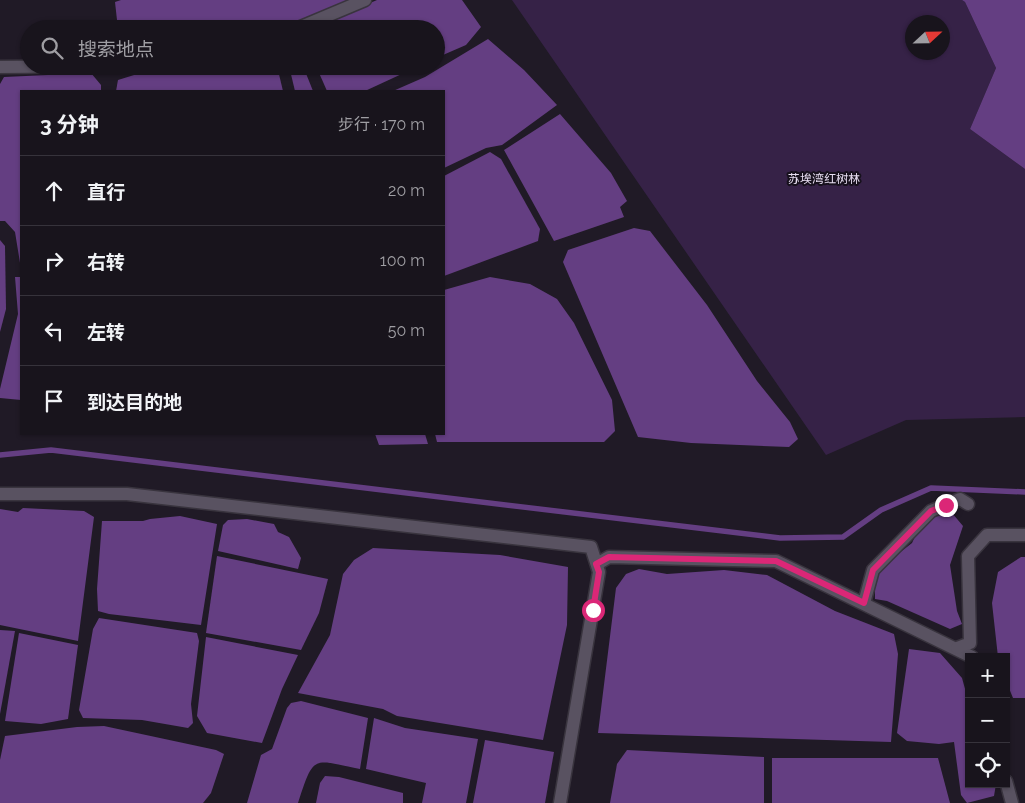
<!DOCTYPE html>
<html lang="zh">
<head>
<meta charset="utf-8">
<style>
	body { margin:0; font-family:Raleway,"Noto Sans SC",sans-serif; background:#252129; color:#f1f3f6 }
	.controls { position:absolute; right:15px; bottom:15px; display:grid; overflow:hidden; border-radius:0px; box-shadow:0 1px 4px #0004 }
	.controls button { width:45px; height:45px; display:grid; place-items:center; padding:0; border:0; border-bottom:1px solid #36333b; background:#18141c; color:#f1f3f6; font:25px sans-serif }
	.compass { position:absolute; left:905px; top:15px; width:45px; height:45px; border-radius:50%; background:#18141c; box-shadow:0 1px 4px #0004; rotate:68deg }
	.stop { position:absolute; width:15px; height:15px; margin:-11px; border:4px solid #db2777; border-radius:50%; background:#fff }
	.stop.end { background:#db2777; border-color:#fff; box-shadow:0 1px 5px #0008 }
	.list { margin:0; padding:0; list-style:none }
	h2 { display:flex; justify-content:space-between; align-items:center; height:65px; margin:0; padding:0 20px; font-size:21px }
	h2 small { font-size:16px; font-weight:400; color:#9f9ea3 }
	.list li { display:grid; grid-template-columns:32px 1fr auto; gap:15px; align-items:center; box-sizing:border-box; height:70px; padding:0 20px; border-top:1px solid #36333b }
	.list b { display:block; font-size:19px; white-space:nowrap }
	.list em { font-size:16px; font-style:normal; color:#9f9ea3 }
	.icon { flex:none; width:28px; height:28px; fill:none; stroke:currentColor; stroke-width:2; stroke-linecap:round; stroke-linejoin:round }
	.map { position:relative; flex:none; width:1025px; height:803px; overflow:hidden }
	.search { position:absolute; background:#18141c; box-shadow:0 1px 4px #0004; left:20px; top:20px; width:425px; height:55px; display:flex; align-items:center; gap:12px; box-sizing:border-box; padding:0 18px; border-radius:28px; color:#9f9ea3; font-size:19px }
	.panel { position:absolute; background:#18141c; box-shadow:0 1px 4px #0004; left:20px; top:90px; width:425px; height:345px; border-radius:0px }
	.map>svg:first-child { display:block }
	.green { fill:#362247; fill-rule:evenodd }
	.water { fill:#643e82 }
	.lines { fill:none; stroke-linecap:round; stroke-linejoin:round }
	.stream { stroke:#643e82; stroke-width:5.5 }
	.minor-casing { stroke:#39343e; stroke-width:15 }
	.minor { stroke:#595261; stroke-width:12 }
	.route { stroke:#db2777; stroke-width:6 }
	.labels { text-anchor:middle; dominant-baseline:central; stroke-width:4; stroke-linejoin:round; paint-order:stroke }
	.park-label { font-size:12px; fill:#e8def2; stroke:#17111d }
</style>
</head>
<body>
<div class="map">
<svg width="1025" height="803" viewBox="0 0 1025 803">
	<rect width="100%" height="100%" fill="#201a26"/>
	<path class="green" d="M512 0H962L965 2 996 68 970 129 1025 169V417L906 420 826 455ZM912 22H942V52H912Z"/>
	<g class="water">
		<path d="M121 0H351L295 25 275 24 248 29H118L115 2Z"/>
		<path d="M377 0H462L481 27 466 45 436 58V29H310Z"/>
		<path d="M962 0H1025V169L970 129 996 68 965 2Z"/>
		<path d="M488 39 524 70 557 105 502 145 486 148 444 168V91H393L425 77Z"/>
		<path d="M163 66H277L283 91H116L118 80Z"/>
		<path d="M289 66H303L313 91H295Z"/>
		<path d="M316 66H419L365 91H327Z"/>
		<path d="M91 73 101 85V91H21V269L15 232 5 221H0V84L4 77Z"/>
		<path d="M560 114 611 173 627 201 620 207 624 217 554 241 504 150Z"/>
		<path d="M490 152 501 159 540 229 538 241 444 276V176Z"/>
		<path d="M634 228 650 231 707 305 757 381 790 422 798 439 789 447 691 443 638 437 563 262 568 250Z"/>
		<path d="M0 240 5 246 6 309 0 332Z"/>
		<path d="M15 277H21V400L0 398V389L18 314Z"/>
		<path d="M490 277 530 284 557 299 574 323 612 400 615 431 604 442H437L435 434H444V290Z"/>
		<path d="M375 434H425L428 444 379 445Z"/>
		<path d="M23 508 84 511 94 517 78 641 0 625V509L18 512Z"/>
		<path d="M952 513 963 526 950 565 957 611 962 624 950 629 887 601 875 599V572L912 543 920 526 938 515Z"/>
		<path d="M180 516 217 524 201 625 109 614 98 611 97 589 102 521H143L150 519Z"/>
		<path d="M247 519 274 524 278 532 289 537 301 558 298 569 218 551 223 525 228 520Z"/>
		<path d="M373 548 500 555 568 567 567 625 543 740 397 716 383 709 298 693 330 635 343 574 354 560Z"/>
		<path d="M217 556 328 579 319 613 301 650 206 633Z"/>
		<path d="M1021 557H1025V698H1013L1006 681V657H998L992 603 998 572Z"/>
		<path d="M639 569 667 574 724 570 767 575 835 611 894 634 898 654 891 742 598 733 616 588 626 574Z"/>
		<path d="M99 618 197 633 199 641 191 704 193 723 188 728 142 720 83 718 79 710 93 629Z"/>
		<path d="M0 630 15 631 0 714Z"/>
		<path d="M19 633 78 645 68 719 41 724 5 721Z"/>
		<path d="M206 637 298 655 282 689 262 743 207 733 197 716Z"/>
		<path d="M909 649 940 653 962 678 969 703V784H996L994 796 967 803 961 795 954 742 939 744 907 741 897 733Z"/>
		<path d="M301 701 368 718 360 769C312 759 314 754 298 803H247L261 755 272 749 287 708 291 703Z"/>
		<path d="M374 718 405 728 478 739 466 803H422L426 783 366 769Z"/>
		<path d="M104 726 216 750 224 754 211 793 203 803H0V760L5 736 77 727Z"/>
		<path d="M485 740 554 752 545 803H473Z"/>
		<path d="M627 750 764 757V803H610L617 764Z"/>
		<path d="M772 758H938L950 803H772Z"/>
		<path d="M325 776 339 777 403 793V803H316L320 783Z"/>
	</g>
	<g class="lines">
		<path class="stream" d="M0 455 51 450 780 538 843 537 881 510 931 488 1025 492"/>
		<g class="minor-casing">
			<g id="minor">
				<path d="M296 29 365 0"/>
				<path d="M0 67 116 66"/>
				<path d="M0 494H127L591 547 599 572 560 803"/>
				<path d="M597 564 609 557 776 561 972 657"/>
				<path d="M864 603 873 570 931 511 960 499 968 504"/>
				<path d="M957 648 970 643 968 556 987 535H1025"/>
				<path d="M1006 781 1012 803"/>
			</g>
		</g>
		<use href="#minor" class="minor"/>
	</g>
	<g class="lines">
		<path class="route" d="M593 610 599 572 596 564 609 557 776 561 864 603 873 570 931 511 946 505"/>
	</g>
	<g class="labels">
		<g class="park-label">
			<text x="824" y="179">苏埃湾红树林</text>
		</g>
	</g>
</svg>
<div class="controls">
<button>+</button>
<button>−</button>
<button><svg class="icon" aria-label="locate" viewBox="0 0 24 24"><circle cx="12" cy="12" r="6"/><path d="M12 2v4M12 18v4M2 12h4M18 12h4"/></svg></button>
</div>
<svg class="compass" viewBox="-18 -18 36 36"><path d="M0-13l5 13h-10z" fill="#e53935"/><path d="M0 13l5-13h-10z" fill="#9f9ea3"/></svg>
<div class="stop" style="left:593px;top:610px"></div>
<div class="stop end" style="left:946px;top:505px"></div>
<div class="search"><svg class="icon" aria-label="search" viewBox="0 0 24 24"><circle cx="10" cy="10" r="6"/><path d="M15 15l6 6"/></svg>搜索地点</div>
<section class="panel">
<h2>3 分钟<small>步行 · 170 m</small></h2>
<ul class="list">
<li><svg class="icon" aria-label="ahead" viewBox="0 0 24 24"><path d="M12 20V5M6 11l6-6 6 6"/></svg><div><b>直行</b></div><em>20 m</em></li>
<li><svg class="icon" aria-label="right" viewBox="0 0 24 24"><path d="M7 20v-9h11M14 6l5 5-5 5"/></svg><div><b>右转</b></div><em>100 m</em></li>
<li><svg class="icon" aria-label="left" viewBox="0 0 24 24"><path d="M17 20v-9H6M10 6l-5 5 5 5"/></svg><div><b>左转</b></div><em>50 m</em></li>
<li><svg class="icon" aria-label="arrive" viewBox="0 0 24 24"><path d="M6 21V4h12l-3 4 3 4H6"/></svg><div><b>到达目的地</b></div></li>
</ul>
</section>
</div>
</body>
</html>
